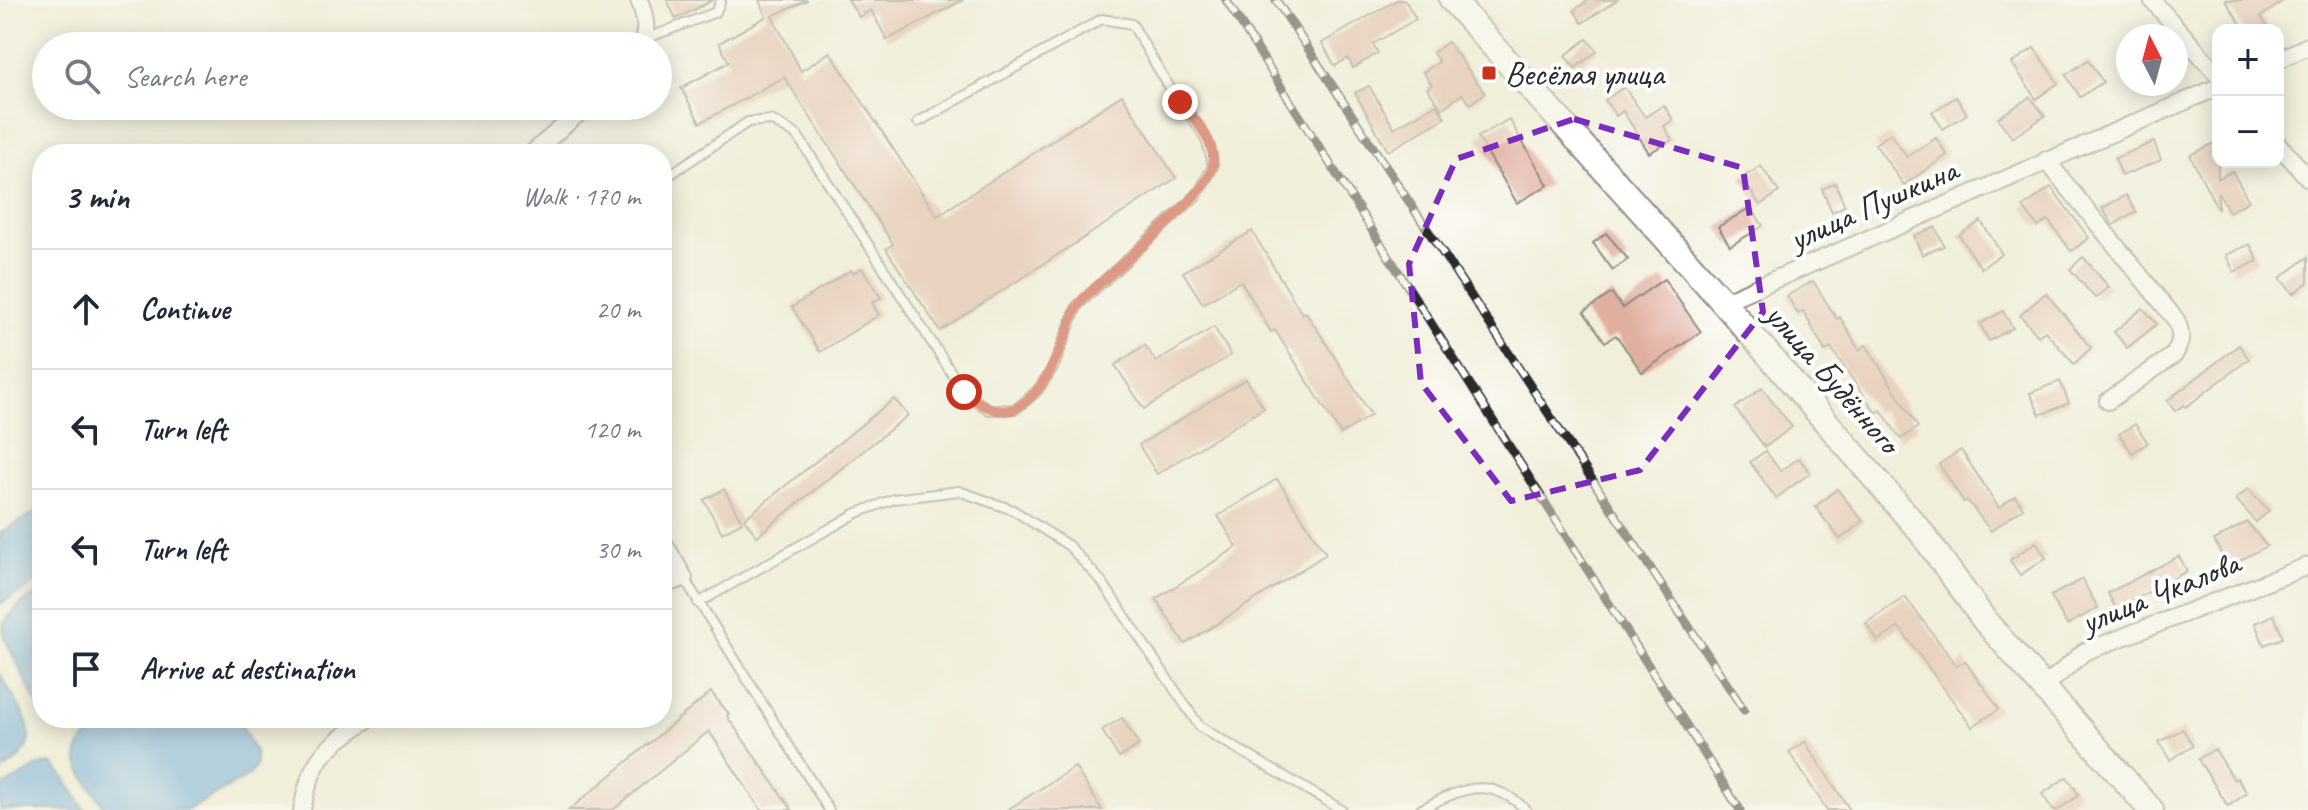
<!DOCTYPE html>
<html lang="en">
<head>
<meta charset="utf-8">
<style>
	body { margin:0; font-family:Caveat,sans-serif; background:#f6f6f7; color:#1f2937 }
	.controls { position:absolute; right:24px; top:24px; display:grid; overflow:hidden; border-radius:16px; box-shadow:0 4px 20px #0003 }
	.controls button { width:72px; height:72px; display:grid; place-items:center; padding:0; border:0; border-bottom:2px solid #e0e1e3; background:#fff; color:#1f2937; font:40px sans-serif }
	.compass { position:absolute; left:2116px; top:24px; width:72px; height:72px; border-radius:50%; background:#fff; box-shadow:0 4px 20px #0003; rotate:354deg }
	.stop { position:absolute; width:24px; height:24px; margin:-18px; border:6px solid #c8321e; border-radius:50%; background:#fff }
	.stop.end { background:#c8321e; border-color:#fff; box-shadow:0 2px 8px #0008 }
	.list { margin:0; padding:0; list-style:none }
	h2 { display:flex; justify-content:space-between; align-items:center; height:104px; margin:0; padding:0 32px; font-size:34px }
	h2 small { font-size:26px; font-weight:400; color:#747a83 }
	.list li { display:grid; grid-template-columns:52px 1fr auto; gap:24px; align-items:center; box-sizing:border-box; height:120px; padding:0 32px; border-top:2px solid #e0e1e3 }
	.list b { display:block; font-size:30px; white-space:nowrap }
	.list em { font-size:26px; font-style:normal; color:#747a83 }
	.icon { flex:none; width:44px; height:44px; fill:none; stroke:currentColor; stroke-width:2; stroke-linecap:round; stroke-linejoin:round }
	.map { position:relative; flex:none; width:2308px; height:810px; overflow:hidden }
	.search { position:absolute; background:#fff; box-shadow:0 4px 20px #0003; left:32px; top:32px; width:640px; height:88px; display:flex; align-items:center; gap:20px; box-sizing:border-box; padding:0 28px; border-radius:44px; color:#747a83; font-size:30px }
	.panel { position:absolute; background:#fff; box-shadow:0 4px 20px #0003; left:32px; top:144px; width:640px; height:584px; border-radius:32px }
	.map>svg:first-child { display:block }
	.water { fill:#6cabdf; stroke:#4c6b85; stroke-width:2 }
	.building { fill:#e1afa0 }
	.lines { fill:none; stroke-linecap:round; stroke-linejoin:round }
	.lane-casing { stroke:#8e8c82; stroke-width:12 }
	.street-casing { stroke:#8e8c82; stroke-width:20 }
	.secondary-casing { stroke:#8e8c82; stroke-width:28 }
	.lane { stroke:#fff; stroke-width:8 }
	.street { stroke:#fff; stroke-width:16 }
	.secondary { stroke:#fff; stroke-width:24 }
	.rail-casing { stroke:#2b2b2b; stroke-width:9 }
	.rail { stroke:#fff; stroke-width:6; stroke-dasharray:18; stroke-linecap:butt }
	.route { stroke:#c8321e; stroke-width:10 }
	.marked { fill:none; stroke:#7b2cbf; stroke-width:6; stroke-dasharray:16 10; stroke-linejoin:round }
	.poi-dot { fill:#c8321e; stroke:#fff; stroke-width:3 }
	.labels { text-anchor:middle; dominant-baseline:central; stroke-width:8; stroke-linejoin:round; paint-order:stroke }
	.poi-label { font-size:34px; fill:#2b2b2b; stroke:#fff; text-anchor:start }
	.street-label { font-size:34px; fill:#2b2b2b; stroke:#fff }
</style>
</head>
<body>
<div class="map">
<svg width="2308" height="810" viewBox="0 0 2308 810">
	<rect width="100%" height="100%" fill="#fff"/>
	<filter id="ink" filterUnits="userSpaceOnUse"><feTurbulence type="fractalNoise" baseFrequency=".0125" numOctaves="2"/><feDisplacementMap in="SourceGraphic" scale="16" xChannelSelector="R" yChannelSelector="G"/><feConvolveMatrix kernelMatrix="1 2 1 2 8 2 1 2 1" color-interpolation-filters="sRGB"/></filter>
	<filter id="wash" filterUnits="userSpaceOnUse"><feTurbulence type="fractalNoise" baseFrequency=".006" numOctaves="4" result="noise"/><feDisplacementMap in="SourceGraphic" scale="32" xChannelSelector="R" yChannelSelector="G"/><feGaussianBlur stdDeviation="1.8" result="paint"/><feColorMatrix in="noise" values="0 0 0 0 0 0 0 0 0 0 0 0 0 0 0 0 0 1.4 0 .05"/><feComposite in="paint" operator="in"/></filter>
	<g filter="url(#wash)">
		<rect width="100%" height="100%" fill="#f1eeda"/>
		<g class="water">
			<path d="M42 508V579L0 604V533Z"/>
			<path d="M42 591V714L4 637 3 624 19 605Z"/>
			<path d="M0 673C22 716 53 741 0 772Z"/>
			<path d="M119 718H238L255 752 256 764 250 775 188 810H106C75 761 56 749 119 718Z"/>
			<path d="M51 763 63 775 85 810H0V788L42 764Z"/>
		</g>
		<g id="blocks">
			<g class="building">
				<path d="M667 0H713L676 19Z"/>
				<path d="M759 0H808L772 16 801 71 830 52 937 216 1122 95 1176 178 940 331 886 249 893 244 784 77 700 123 681 88 729 62 719 43 766 17Z"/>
				<path d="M848 0H963L887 40 871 10 859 17Z"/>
				<path d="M1397 0H1405L1416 19 1373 44 1378 53 1353 68 1348 58 1335 66 1322 43Z"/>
				<path d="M1589 0H1617L1582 23 1574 10Z"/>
				<path d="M2225 0H2284L2261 17 2270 30H2245Z"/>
				<path d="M1587 39 1597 51 1575 68 1565 56Z"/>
				<path d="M1448 42 1485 93 1470 104 1462 94 1442 109 1427 88 1432 85 1423 72 1439 62 1433 53Z"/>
				<path d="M2034 48 2058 83 2036 99 2012 63Z"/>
				<path d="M2088 60 2103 82 2080 97 2066 75Z"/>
				<path d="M1369 86 1394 128 1437 104 1445 118 1388 151 1355 93Z"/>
				<path d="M1624 87 1645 117 1664 105 1673 120 1664 126 1672 140 1649 153 1623 111 1616 116 1605 100Z"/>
				<path d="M1956 97 1967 114 1943 129 1932 112Z"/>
				<path d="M2030 97 2045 116 2012 138 1998 118Z"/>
				<path d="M1509 119 1548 185 1517 203 1478 137Z"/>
				<path d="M1890 134 1907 157 1936 138 1947 155 1904 185 1875 144Z"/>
				<path d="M2154 142 2161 160 2122 176 2115 158Z"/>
				<path d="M2214 143 2218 151V179L2232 171 2249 201 2229 212 2218 192V210L2190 155Z"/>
				<path d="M1761 166 1779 192 1760 205 1742 178Z"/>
				<path d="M1835 183 1845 206 1832 212 1822 189Z"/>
				<path d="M2051 187 2089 238 2071 251 2048 220 2038 227 2023 207Z"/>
				<path d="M2126 195 2136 212 2113 225 2102 208Z"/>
				<path d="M1751 207 1763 226 1730 246 1718 227Z"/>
				<path d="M1981 221 2002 254 1981 268 1959 235Z"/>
				<path d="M1935 227 1944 246 1922 255 1914 236Z"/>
				<path d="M1252 231 1302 314 1306 312 1371 415 1341 434 1275 330 1271 332 1241 281 1203 304 1183 272Z"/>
				<path d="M1606 233 1628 259 1613 270 1593 243Z"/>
				<path d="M2250 244 2258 261 2234 272 2226 255Z"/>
				<path d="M2083 257 2109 287 2095 298 2070 269Z"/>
				<path d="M2308 257V282L2293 294 2280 278Z"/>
				<path d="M862 268 881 298 872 303 879 315 820 352 792 307 851 270 853 273Z"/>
				<path d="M1664 279 1701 332 1642 372 1616 335 1605 342 1584 312 1612 293 1622 308Z"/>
				<path d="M1813 281 1837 319 1840 317 1859 350 1866 345 1918 427 1901 439 1881 410 1876 413 1831 348 1825 351 1803 311 1798 314 1787 296Z"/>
				<path d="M2046 293 2091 348 2074 364 2045 331 2038 336 2020 315Z"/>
				<path d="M2143 308 2157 324 2127 348 2114 332Z"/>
				<path d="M2003 311 2013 328 1989 341 1980 324Z"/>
				<path d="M1214 327 1231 355 1144 409 1115 365 1145 345 1156 362Z"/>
				<path d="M2239 345 2249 359 2186 407 2184 405 2175 411 2167 401Z"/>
				<path d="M1246 379 1264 408 1157 474 1139 445Z"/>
				<path d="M2060 381 2069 403 2040 415 2030 393Z"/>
				<path d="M1762 388 1792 427 1765 447 1735 408Z"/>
				<path d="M894 399 908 415 757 536 744 519Z"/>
				<path d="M2135 424 2148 443 2132 453 2119 434Z"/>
				<path d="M1961 450 1999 508 2015 496 2023 508 1991 531 1967 500 1964 502 1939 464Z"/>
				<path d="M1766 451 1780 471 1799 458 1810 473 1776 498 1750 462Z"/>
				<path d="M1277 479 1326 554 1185 644 1156 599 1237 547 1218 516Z"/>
				<path d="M724 489 742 522 722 533 704 500Z"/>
				<path d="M1837 489 1863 521 1840 539 1815 507Z"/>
				<path d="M2248 489 2269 511 2256 522 2236 499Z"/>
				<path d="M2247 522 2267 546 2228 567 2214 540Z"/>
				<path d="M2036 542 2046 558 2020 575 2010 560Z"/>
				<path d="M2179 556 2187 571 2132 601 2136 609 2120 617 2108 593Z"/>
				<path d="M2082 579 2098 608 2067 625 2051 596Z"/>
				<path d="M1905 597 1957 666 1965 661 1999 709 1972 727 1899 627 1878 641 1866 623Z"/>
				<path d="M2274 615 2283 638 2264 645 2255 623Z"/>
				<path d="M711 692 729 714 727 716 792 810H761L709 731 613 810H569Z"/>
				<path d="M1122 718 1139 745 1119 758 1102 730Z"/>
				<path d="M2183 729 2193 746 2170 760 2159 742Z"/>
				<path d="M1805 742 1850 810H1827L1789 752Z"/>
				<path d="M2215 749 2234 780 2237 778 2247 793 2228 806 2198 759Z"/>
				<path d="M1075 767 1102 810H1007Z"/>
				<path d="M2067 777 2079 795 2058 810H2053L2042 794Z"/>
			</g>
		</g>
	</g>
	<g filter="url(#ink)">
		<use href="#blocks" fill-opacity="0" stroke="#8e8c82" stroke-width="2"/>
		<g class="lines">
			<g class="lane-casing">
				<g id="lane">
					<path d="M645 39 716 12 721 0"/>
					<path d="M662 180 748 122 771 120 797 135 964 392 989 410 1016 409 1038 390 1054 366 1077 306 1198 194 1213 166C1206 129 1198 128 1178 100 1161 75 1147 49 1132 24L1102 19 918 122"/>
					<path d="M684 578 829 810"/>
					<path d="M698 603 857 513 894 499 959 491 1013 510 1069 546 1102 582 1200 727 1342 810"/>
					<path d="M1420 810C1460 789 1489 774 1526 810"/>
				</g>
			</g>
			<g class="street-casing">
				<g id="street">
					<path d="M639 0C645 15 649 31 640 46"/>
					<path d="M2152 0 2218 75"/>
					<path d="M2278 60 2308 46"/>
					<path d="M2278 144 2308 178"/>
					<path d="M531 154 587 106"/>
					<path d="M2046 160 2176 320C2182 334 2182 341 2174 355L2108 401"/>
					<path d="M1723 302 2218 87"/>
					<path d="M662 540 684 578 662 585"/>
					<path d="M2043 688 2084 652 2308 566"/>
					<path d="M302 810C313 754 324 750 369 718"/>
				</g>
			</g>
			<g class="secondary-casing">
				<path id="secondary" d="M1452 0 1723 302 1921 532 1985 621 2151 810"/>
			</g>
			<use href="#lane" class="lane"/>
			<use href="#street" class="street"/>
			<use href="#secondary" class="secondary"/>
			<g class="rail-casing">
				<g id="rail">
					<path d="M1226 0 1740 810"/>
					<path d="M1276 0 1744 710"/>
				</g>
			</g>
			<use href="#rail" class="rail"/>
		</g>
	</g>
	<g class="lines" filter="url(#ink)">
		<path class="route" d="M964 392C979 403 998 418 1018 407 1045 391 1056 359 1067 332 1070 323 1073 311 1079 304 1104 274 1209 198 1213 165 1216 141 1194 118 1180 102"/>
	</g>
	<path d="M0 0H2308V810H0ZM1574 119 1743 168 1763 312 1640 470 1511 501 1421 383 1409 264 1456 159Z" fill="#f1eeda" fill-opacity=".55" fill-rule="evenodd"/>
	<path class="marked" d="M1574 119 1743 168 1763 312 1640 470 1511 501 1421 383 1409 264 1456 159Z"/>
	<rect class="poi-dot" x="1481" y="65" width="16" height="16" rx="4"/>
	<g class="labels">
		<g class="poi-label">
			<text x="1505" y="73">Весёлая улица</text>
		</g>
		<g class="street-label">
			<text transform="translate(1873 204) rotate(-24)">улица Пушкина</text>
			<text transform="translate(1833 378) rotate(49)">улица Будённого</text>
			<text transform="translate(2160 592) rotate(-22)">улица Чкалова</text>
		</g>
	</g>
</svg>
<div class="controls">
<button>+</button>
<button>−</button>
</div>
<svg class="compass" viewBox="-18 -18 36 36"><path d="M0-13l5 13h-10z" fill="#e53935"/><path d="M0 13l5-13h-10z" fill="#747a83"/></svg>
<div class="stop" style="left:964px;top:392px"></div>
<div class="stop end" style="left:1180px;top:102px"></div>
<div class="search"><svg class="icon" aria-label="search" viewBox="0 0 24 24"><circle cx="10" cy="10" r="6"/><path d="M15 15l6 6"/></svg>Search here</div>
<section class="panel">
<h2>3 min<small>Walk · 170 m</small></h2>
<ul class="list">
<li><svg class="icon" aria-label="ahead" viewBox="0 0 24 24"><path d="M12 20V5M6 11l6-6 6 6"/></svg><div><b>Continue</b></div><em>20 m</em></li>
<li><svg class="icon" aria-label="left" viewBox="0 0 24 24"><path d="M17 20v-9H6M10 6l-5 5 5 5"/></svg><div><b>Turn left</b></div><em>120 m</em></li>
<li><svg class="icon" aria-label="left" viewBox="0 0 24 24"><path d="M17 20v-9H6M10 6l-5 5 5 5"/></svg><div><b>Turn left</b></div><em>30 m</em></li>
<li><svg class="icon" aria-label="arrive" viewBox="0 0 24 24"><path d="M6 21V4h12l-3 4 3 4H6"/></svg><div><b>Arrive at destination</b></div></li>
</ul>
</section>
</div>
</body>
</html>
